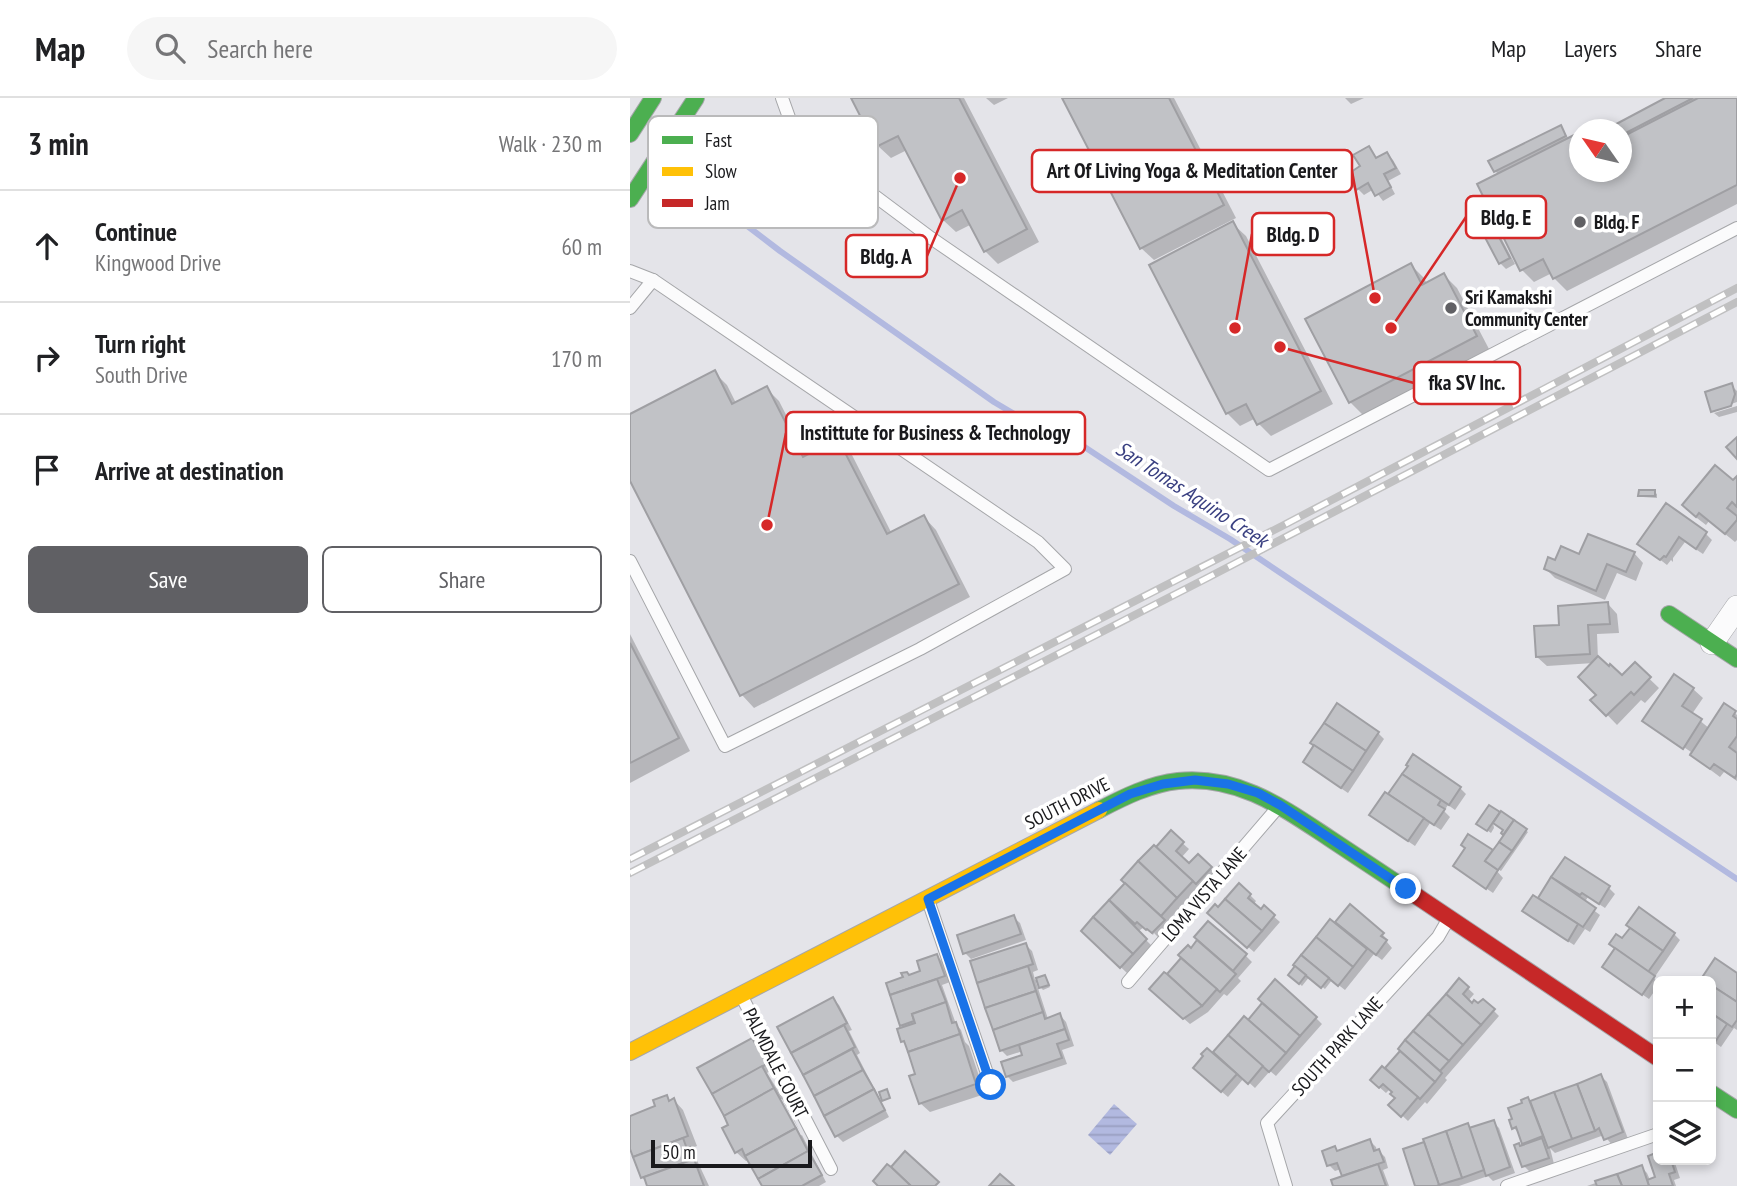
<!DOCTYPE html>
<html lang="en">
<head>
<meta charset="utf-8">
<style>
	body { margin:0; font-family:"PT Sans Narrow",sans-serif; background:#f6f6f6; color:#202124 }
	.controls { position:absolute; right:21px; bottom:21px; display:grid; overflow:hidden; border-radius:10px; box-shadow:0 4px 10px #0003 }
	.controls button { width:63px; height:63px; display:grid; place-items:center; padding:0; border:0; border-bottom:2px solid #e0e0e0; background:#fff; color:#202124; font:35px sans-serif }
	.compass { position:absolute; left:939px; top:21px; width:63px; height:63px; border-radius:50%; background:#fff; box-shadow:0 4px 10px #0003; rotate:304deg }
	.scale { position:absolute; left:21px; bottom:18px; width:161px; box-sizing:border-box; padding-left:7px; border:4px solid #19191c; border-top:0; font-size:19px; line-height:24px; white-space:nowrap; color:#19191c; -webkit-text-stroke:5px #fff; paint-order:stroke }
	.stop { position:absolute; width:21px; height:21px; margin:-16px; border:5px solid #1a73e8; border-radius:50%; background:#fff }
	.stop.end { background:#1a73e8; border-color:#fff; box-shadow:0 2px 7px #0008 }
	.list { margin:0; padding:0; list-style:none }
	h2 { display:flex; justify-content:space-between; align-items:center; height:91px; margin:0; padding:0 28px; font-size:30px }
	h2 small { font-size:23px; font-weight:400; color:#757577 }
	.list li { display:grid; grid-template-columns:46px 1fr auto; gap:21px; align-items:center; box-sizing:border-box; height:112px; padding:0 28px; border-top:2px solid #e0e0e0 }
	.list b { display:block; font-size:26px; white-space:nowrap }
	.list p { margin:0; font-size:23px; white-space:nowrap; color:#757577 }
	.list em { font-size:23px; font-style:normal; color:#757577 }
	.actions { display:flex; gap:14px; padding:21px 28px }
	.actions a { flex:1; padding:16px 0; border:2px solid #606064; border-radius:10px; text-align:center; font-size:24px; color:#606064 }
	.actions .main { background:#606064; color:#fff }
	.icon { flex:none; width:38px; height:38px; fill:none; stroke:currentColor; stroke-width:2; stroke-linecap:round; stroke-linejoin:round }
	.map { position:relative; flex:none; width:1107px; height:1088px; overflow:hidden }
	header { display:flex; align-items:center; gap:42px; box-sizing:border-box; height:98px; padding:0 35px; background:#fff; border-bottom:2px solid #e0e0e0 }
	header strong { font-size:33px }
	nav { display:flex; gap:38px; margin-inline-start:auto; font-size:24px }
	.search { width:490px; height:63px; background:#f6f6f6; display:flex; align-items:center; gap:18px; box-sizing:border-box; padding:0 24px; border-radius:38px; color:#757577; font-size:26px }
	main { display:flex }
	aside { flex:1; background:#fff }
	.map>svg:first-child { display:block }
	.water { fill:url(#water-rules) }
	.shadow { fill:#0003; fill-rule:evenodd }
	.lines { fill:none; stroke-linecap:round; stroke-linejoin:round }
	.stream { stroke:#b2b9e0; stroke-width:6 }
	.building { fill:#c1c2c6; stroke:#9f9fa3; stroke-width:2 }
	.lane-casing { stroke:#a5a6a9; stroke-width:14 }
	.street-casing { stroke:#a5a6a9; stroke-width:24 }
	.fast-casing { stroke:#a5a6a9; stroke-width:18 }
	.slow-casing { stroke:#a5a6a9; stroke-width:18 }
	.jam-casing { stroke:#a5a6a9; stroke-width:18 }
	.lane { stroke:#fbfbfc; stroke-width:12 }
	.street { stroke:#fbfbfc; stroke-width:23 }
	.fast { stroke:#4caf50; stroke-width:16 }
	.slow { stroke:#ffc107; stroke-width:16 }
	.jam { stroke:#c62828; stroke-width:16 }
	.rail-casing { stroke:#c0c0c1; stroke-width:8 }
	.rail { stroke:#fff; stroke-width:5; stroke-dasharray:16; stroke-linecap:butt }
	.route { stroke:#1a73e8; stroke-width:9 }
	.poi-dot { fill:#606064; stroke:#fff; stroke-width:2.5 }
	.labels { text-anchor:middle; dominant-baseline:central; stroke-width:7; stroke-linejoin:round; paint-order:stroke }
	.poi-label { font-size:19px; font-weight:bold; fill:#19191c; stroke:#fff; text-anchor:start }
	.street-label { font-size:19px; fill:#19191c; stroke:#fff }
	.water-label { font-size:21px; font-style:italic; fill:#3a4081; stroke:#fff }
	.key { fill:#fff; stroke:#bababb; stroke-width:2 }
	.key-label { font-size:19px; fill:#19191c }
	.leader { fill:none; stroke:#d62828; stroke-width:2.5 }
	.callout-dot { fill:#d62828; stroke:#fff; stroke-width:2.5 }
	.callout { fill:#fff; stroke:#d62828; stroke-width:2.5 }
	.callout-label { font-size:21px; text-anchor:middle; font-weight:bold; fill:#19191c }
</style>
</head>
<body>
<header>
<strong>Map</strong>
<div class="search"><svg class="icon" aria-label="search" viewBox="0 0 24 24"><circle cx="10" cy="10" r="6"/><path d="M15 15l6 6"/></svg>Search here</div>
<nav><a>Map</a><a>Layers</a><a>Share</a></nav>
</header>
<main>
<aside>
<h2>3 min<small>Walk · 230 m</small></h2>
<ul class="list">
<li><svg class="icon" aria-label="ahead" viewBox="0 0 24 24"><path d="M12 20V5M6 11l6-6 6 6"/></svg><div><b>Continue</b><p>Kingwood Drive</p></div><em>60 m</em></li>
<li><svg class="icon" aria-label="right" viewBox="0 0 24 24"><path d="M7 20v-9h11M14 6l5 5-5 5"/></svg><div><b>Turn right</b><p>South Drive</p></div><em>170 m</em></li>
<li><svg class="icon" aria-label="arrive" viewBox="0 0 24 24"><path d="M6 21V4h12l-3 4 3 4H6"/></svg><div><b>Arrive at destination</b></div></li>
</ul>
<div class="actions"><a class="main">Save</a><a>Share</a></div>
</aside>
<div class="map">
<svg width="1107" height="1088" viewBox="0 0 1107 1088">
	<defs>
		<pattern id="water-rules" width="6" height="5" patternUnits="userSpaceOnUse" patternTransform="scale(1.75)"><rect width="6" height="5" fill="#b2b9e0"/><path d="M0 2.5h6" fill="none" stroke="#989ec0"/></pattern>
	</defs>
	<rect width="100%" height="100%" fill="#e4e4e9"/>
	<path class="water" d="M484 1006 507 1026 480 1057 458 1037Z"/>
	<g class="shadow">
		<path d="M223 0H334L409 144 368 166 355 153 342 126 326 134 313 122 277 52 261 60 248 48Z"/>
		<path d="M356 0H378L364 7Z"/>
		<path d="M434 0H544L606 120 524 162 511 150Z"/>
		<path d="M715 0H734L721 6Z"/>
		<path d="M1039 0H1107V106L937 193 924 180 922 175 904 184 892 172 869 77 865 73 930 29 939 41 950 74H992V32Z"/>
		<path d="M739 50 748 62 757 56 763 62 771 76 758 83 765 96 753 103 744 91 734 97 728 91Z"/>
		<path d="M850 105 856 111 885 166 876 171 870 165Z"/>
		<path d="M603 126 616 138 703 306 641 338 629 326 626 320 610 328 597 315Z"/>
		<path d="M781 167 794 180 797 186 814 177 827 190 859 251 733 317 720 304Z"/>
		<path d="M84 274 97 287 106 305 136 290 149 303 177 358 208 343 221 355 262 436 294 419 306 432 340 499 124 610 112 597 0 379V318Z"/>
		<path d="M1101 287 1107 293V304L1084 312V314L1077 295Z"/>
		<path d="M1107 308V314L1089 319 1084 315Z"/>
		<path d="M1107 380V442L1105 444 1079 423 1076 427 1063 417Z"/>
		<path d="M1024 394 1027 396V400L1013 399 1010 397Z"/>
		<path d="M1036 408 1076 436 1082 442 1073 456 1055 444 1043 460V464L1041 462 1037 467 1010 446Z"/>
		<path d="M1004 455 1013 465 1006 483 987 475 975 502 925 480 916 471 926 465 950 458Z"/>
		<path d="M978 506 987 516 989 535 967 536 968 561 979 571 992 580 1005 567 1029 590 1015 605 1011 602 987 627 963 602 968 597 964 565 917 568 907 559 931 528Z"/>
		<path d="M0 536 60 653 0 685Z"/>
		<path d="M1063 591 1073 600 1062 616 1080 631 1104 614 1107 617V683L1094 674 1090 679 1059 656 1061 654 1023 628V631L1015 623Z"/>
		<path d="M748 635 754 641 718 695 681 670 675 664Z"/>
		<path d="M780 668 830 690 836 696 825 712 818 707 814 713 820 719 811 732 800 725 785 748 748 723 742 717 759 699Z"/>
		<path d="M860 709 898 734 871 773 866 770 865 771 873 780 863 795 831 773 839 738 863 755 875 737 873 735 875 732 863 724 864 730 861 735 851 728Z"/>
		<path d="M541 735 559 751 551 760 560 767 568 758 586 776 573 790 570 788 536 825 540 829 529 840 524 835 523 837 514 829 510 832 509 835 522 848 497 875 453 833Z"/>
		<path d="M935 761 979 790 985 796 975 810 958 799 954 805 970 817 960 834 955 831 944 847 900 819 894 813 909 802Z"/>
		<path d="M620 797 626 803 623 807 631 814 634 810 650 824 624 854 585 820 588 811Z"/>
		<path d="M720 808 752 836 758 842 757 844 762 850 752 862 744 856 715 892 702 882 695 891 680 878 672 888 660 877Z"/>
		<path d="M383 819 390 825 396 842 341 861 335 855Z"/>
		<path d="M1001 830 1044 836 1050 842 1024 880 1028 884V888L1019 901 981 875 993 843Z"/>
		<path d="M570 842 616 858 622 864 608 880 611 883 597 898 594 896 578 914 560 926 527 897 537 879Z"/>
		<path d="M396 847 402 853 408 872 403 874 405 882 414 879 420 889 413 892 406 884 418 921 430 917 436 924 444 948 432 952 437 966 383 984 377 978 394 958 393 953 377 958 371 952 342 865Z"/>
		<path d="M307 858 313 864 320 884 312 887 326 926 331 932 335 944 339 948 355 996 300 1014 290 1005 288 977 277 947 273 943 275 930 271 927 258 886 292 874Z"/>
		<path d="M1085 862 1107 877V932L1104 930 1091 949 1081 942V883H1072Z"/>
		<path d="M830 883 844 896 838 903 842 907 863 912 869 918 815 980 817 982 797 1006 795 1004 778 1023 761 1007 767 1000 764 994 760 991 756 995 748 988 755 972 772 953 770 951Z"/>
		<path d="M203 901 209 907 222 932 219 933 230 955 227 957 259 1019 213 1044 207 1038 150 930Z"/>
		<path d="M634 905 686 920 692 926 646 978 640 973 625 990 614 980 598 999 571 976 583 957 614 921 618 924Z"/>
		<path d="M122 942 128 948 141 972 137 975 154 1002 196 1084 189 1088H133L119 1062 116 1063 106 1054 100 1027ZM148 1001H152L172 1037 169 1038Z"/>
		<path d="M971 978 977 984 998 1041 982 1047 974 1037 925 1055 920 1050 924 1066 900 1074 894 1068 891 1049 894 1048 890 1036 884 1030 894 1006 898 1001 902 1004Z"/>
		<path d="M37 999 41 1004 44 1002 53 1012 67 1048 59 1051 65 1058 79 1088H19L12 1079 0 1046V1019L27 1009Z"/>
		<path d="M863 1024 869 1030 885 1075 863 1083 858 1078 829 1088H787L775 1053 837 1027 841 1031Z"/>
		<path d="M740 1043 746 1049 747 1054 749 1053 755 1059 758 1070 753 1072 759 1088H705L714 1079 711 1071 705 1073 699 1067 705 1050 709 1054Z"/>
		<path d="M1028 1056V1062H1044L1050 1080 1044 1082 1046 1088H957L1011 1069 1017 1075 1020 1082 1027 1080 1020 1059Z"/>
	</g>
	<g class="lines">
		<path class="stream" d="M36 66 150 153 364 304 406 329 450 346 544 408 600 441 1107 781"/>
	</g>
	<g class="building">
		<path d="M221 0H329L397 131 354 154 332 112 312 123 268 38 246 49Z"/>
		<path d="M432 0H539L594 107 510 151Z"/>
		<path d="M1035 0H1063L992 37V32H975Z"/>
		<path d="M1068 0H1107V87L923 181 913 161 890 173 847 86 950 34V74H992V39Z"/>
		<path d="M931 27 936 38 864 74 858 63Z"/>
		<path d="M739 48 746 60 757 54 766 70 754 76 761 89 745 98 738 85 726 92 718 76 730 68 723 57Z"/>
		<path d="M850 103 880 160 869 166 839 109Z"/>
		<path d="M603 123 691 293 627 327 616 306 596 316 519 167Z"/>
		<path d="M781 165 792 187 814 175 847 238 719 305 675 221Z"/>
		<path d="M85 272 102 306 137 288 173 359 208 341 257 436 294 417 329 486 110 598 0 383V316Z"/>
		<path d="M1102 285 1105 296 1101 308 1081 314 1075 294Z"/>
		<path d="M1107 339V361L1096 349Z"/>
		<path d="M1085 367 1103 382 1107 378V409L1102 404 1097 410 1107 418V422L1095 436 1069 415 1066 419 1052 407Z"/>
		<path d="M1009 392H1025V398H1008Z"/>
		<path d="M1036 405 1077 434 1066 451 1049 439 1036 459 1034 458 1030 462 1007 446Z"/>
		<path d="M958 436 1005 454 996 474 977 466 966 493 914 471 918 459 925 462 931 448 949 456Z"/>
		<path d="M978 504 980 526 958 527 960 556 906 559 904 528 929 527 928 508Z"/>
		<path d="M0 545 49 640 0 665Z"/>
		<path d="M968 558 979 568 980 566 992 577 1005 564 1021 579 1004 597 1001 594 976 618 960 602 966 597 948 579Z"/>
		<path d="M1044 576 1064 590 1052 608 1072 621 1053 651 1012 623Z"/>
		<path d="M707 605 749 634 736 653 694 625Z"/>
		<path d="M1094 605 1106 613 1103 618 1107 621V638L1099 649 1107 655V676L1105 680 1084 666 1080 671 1060 657Z"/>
		<path d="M694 625 736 653 723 673 680 645Z"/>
		<path d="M684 647 723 673 711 690 673 664Z"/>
		<path d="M783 656 831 689 819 707 772 676 778 668 776 667Z"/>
		<path d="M772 676 811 702 808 707 815 711 804 727 758 696Z"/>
		<path d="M755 694 794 720 778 743 739 717Z"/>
		<path d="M859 707 870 714 857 733 846 726Z"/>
		<path d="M871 713 884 722 873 737 871 735 873 732 863 725Z"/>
		<path d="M884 722 897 731 882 753 869 744Z"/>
		<path d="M541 732 554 744 546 753 559 765 568 756 582 769 566 786 526 749Z"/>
		<path d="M838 736 863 752 855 763 868 772 856 791 823 768 835 750 831 747Z"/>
		<path d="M869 744 882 753 868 772 855 763Z"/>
		<path d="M524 747 563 783 547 800 508 763Z"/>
		<path d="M935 759 980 788 969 806 952 795 950 797 921 779Z"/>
		<path d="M508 763 547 800 531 818 491 782Z"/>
		<path d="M921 779 966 810 953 829 908 800Z"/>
		<path d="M495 785 535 822 522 835 517 831 516 832 507 824 505 826 479 802Z"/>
		<path d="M609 785 621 796 618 800 631 811 634 807 645 817 632 833 595 801Z"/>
		<path d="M903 797 948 826 938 843 892 813Z"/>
		<path d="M595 801 632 833 617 850 577 815 585 806 588 809Z"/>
		<path d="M479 802 517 841 503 856 463 819Z"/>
		<path d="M720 806 754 835 751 838 757 842 746 857 705 824Z"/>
		<path d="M1009 809 1045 835 1033 853 996 827Z"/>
		<path d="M384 817 391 836 333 856 327 837Z"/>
		<path d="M463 819 503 856 490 870 451 833Z"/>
		<path d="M700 821 737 851 723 869 686 839Z"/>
		<path d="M578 823 617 856 603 873 564 839Z"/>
		<path d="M1000 830 1033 853 1018 874 979 846 986 836 992 840Z"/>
		<path d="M686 839 723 869 708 888 671 857Z"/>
		<path d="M567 842 606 876 590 894 548 857 558 847 561 850Z"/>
		<path d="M396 845 403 866 347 885 340 863Z"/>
		<path d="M985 850 1025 878 1012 897 972 869Z"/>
		<path d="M307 856 315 878 260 897 256 885 273 879 271 875 277 874 279 877 290 873 287 863Z"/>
		<path d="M671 857 699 880 691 890 663 867Z"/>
		<path d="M551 860 587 891 572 908 537 876Z"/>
		<path d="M1085 860 1107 875V904L1081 887V883H1076L1071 881Z"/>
		<path d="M398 868 406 893 355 910 347 885Z"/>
		<path d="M665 868 676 877 669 886 658 877Z"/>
		<path d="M534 874 537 876 572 908 553 921 519 891Z"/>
		<path d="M415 877 419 887 409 890 406 880Z"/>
		<path d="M829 880 839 889 833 896 842 905 844 902 848 905 853 901 865 911 851 927 816 896Z"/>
		<path d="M307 881 316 904 282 916 284 923 270 928 260 897Z"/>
		<path d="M645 881 687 919 670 938 628 901Z"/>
		<path d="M1081 887 1107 904V922L1102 929 1081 915Z"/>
		<path d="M406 893 413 914 363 932 355 910Z"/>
		<path d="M816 896 851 927 833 947 798 916Z"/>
		<path d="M203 899 217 925 161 955 147 929Z"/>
		<path d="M316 904 322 925 326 924 330 936 278 954 274 943 271 944 267 931 285 925 282 916Z"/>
		<path d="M632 905 670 938 656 955 618 922Z"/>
		<path d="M413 914 415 921 430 915 435 931 370 953 363 932Z"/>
		<path d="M1081 915 1097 926 1085 944 1081 942Z"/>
		<path d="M798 916 833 947 819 963 783 933Z"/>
		<path d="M614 918 656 955 639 974 598 937Z"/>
		<path d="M214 927 225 949 173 977 161 955Z"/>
		<path d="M435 931 439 942 427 946 432 960 376 979 371 964 392 957 389 947Z"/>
		<path d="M783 933 819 963 810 973 775 942Z"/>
		<path d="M330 936 346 986 289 1006 279 978 285 976 278 954Z"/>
		<path d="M598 937 633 968 618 986 583 954Z"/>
		<path d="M122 940 137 966 82 996 67 970Z"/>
		<path d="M775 942 812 975 805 984 768 951Z"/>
		<path d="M577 950 607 976 591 994 563 970 573 958 571 956Z"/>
		<path d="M222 951 233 972 184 998 173 977Z"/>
		<path d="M770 953 805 984 790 1001 755 970Z"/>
		<path d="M132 968 144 990 94 1018 82 996Z"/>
		<path d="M752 968 788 999 771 1019 758 1007 765 1000 760 996 762 994 753 986 749 990 740 982Z"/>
		<path d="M233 972 244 991 194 1018 184 998Z"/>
		<path d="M971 976 993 1034 974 1042 969 1030 965 1033 947 986Z"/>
		<path d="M947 986 965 1033 942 1041 924 994Z"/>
		<path d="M144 990 166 1030 115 1058 112 1051 105 1055 92 1030 98 1027 94 1018Z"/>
		<path d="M244 991 255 1012 205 1039 194 1018Z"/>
		<path d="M257 991 260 1000 252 1003 249 994Z"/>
		<path d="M924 994 942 1041 918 1050 900 1003Z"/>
		<path d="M37 997 39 1003 44 1000 58 1038 3 1059 0 1051V1018L25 1008 23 1002Z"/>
		<path d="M898 999 913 1038 892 1046 886 1029 882 1031 879 1022 882 1021 878 1010 892 1005 891 1002Z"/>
		<path d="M864 1022 880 1069 856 1078 839 1030Z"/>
		<path d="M838 1025 854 1072 832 1080 816 1033Z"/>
		<path d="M166 1030 178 1053 128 1081 115 1058Z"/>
		<path d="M816 1033 832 1080 809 1087 793 1041Z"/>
		<path d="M53 1040 57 1051 60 1049 64 1061 11 1080 3 1059Z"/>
		<path d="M912 1040 919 1060 892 1069 884 1047 889 1045 890 1048Z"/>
		<path d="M740 1041 744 1053 749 1051 754 1064 712 1078 707 1065 697 1068 692 1053 705 1048 707 1053Z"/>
		<path d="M794 1044 809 1087 807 1088H785L773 1051Z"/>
		<path d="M178 1053 192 1077 172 1088H132L128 1081Z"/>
		<path d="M275 1053 309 1084 305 1088H281L261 1069Z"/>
		<path d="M1028 1054V1062H1041L1045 1074 1039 1076 1043 1088H1019L1017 1082 1025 1079 1018 1058Z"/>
		<path d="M64 1061 74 1088H17L14 1079Z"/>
		<path d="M257 1066 261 1069 281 1088H248L243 1083Z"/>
		<path d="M748 1066 756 1088H703L701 1082Z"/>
		<path d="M1012 1067 1019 1088H992L987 1076Z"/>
		<path d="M370 1076 384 1088H359Z"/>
		<path d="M987 1076 992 1088H967L965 1083Z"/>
	</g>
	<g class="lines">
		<g class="lane-casing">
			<g id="lane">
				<path d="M152 0 166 39 301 140 639 372 1107 130"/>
				<path d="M0 173 23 182 408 444 435 471 290 551 95 648 0 463"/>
				<path d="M0 210 23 182"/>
				<path d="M298 802 361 987"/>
				<path d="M498 884 650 707"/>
				<path d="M111 897 201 1071"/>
				<path d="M656 1088 637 1025 808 839 819 820"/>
				<path d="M877 1088 1028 1036"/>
			</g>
		</g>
		<g class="street-casing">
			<path id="street" d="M1082 545 1107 509"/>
		</g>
		<g class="fast-casing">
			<g id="fast">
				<path d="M0 36 23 0"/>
				<path d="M0 101 66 0"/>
				<path d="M1039 516 1107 561"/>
				<path d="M469 712C494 699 520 686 548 683 608 677 652 709 699 740 726 758 753 776 779 793"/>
				<path d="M1081 995 1107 1012"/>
			</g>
		</g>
		<g class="slow-casing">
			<path id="slow" d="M0 954 469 712"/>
		</g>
		<g class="jam-casing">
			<path id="jam" d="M779 793 1028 960"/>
		</g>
		<use href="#lane" class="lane"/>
		<use href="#street" class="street"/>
		<use href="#fast" class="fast"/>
		<use href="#slow" class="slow"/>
		<use href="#jam" class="jam"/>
		<g class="rail-casing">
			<g id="rail">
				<path d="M0 761 652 428 1107 190"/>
				<path d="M0 775 579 479 1107 204"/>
			</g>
		</g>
		<use href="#rail" class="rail"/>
	</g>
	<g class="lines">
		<path class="route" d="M361 987 298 801 500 696 533 686 565 682 598 686 628 695 650 707 776 791"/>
	</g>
	<g class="poi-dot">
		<circle cx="950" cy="124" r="7"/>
		<circle cx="821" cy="210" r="7"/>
	</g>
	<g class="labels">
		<g class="poi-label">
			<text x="964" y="124">Bldg. F</text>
			<text x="835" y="199">Sri Kamakshi<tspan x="835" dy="22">Community Center</tspan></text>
		</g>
		<g class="street-label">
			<text transform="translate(437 705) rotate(-27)">SOUTH DRIVE</text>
			<text transform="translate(574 796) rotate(-49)">LOMA VISTA LANE</text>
			<text transform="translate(707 948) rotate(-48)">SOUTH PARK LANE</text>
			<text transform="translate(146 965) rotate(63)">PALMDALE COURT</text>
		</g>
		<g class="water-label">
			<text transform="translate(562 396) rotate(33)">San Tomas Aquino Creek</text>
		</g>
	</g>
	<rect x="18" y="18" width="230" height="112" rx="10" class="key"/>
	<rect x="32" y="38" width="31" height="8" fill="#4caf50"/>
	<rect x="32" y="69" width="31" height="9" fill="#ffc107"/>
	<rect x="32" y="101" width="31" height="8" fill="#c62828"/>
	<g class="key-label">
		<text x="75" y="49">Fast</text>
		<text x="75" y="80">Slow</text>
		<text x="75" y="112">Jam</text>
	</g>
	<path class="leader" d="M745 200L722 73M761 230L836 119M605 230L622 136M330 80L297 158M650 249L784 285M137 427L156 335"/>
	<g class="callout-dot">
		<circle cx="745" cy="200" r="7"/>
		<circle cx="761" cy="230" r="7"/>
		<circle cx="605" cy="230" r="7"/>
		<circle cx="330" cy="80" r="7"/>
		<circle cx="650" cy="249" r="7"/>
		<circle cx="137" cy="427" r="7"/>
	</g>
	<g class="callout">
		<rect x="402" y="52" width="320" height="42" rx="7"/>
		<rect x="836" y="98" width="80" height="42" rx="7"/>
		<rect x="622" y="115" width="82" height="42" rx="7"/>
		<rect x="216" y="137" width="81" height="42" rx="7"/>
		<rect x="784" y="264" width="106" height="42" rx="7"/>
		<rect x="156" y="314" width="299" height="42" rx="7"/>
	</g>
	<g class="callout-label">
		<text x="562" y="80">Art Of Living Yoga &amp; Meditation Center</text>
		<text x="876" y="127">Bldg. E</text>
		<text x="663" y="144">Bldg. D</text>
		<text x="256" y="166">Bldg. A</text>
		<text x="837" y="292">fka SV Inc.</text>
		<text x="305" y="342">Instittute for Business &amp; Technology</text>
	</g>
</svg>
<div class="controls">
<button>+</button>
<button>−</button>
<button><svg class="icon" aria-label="layers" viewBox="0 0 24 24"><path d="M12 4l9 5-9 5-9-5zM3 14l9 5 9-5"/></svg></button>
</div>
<svg class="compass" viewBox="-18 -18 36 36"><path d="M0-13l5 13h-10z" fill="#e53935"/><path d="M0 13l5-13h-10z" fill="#757577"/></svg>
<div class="scale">50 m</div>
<div class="stop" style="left:361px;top:987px"></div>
<div class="stop end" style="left:776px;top:791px"></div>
</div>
</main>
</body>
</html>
